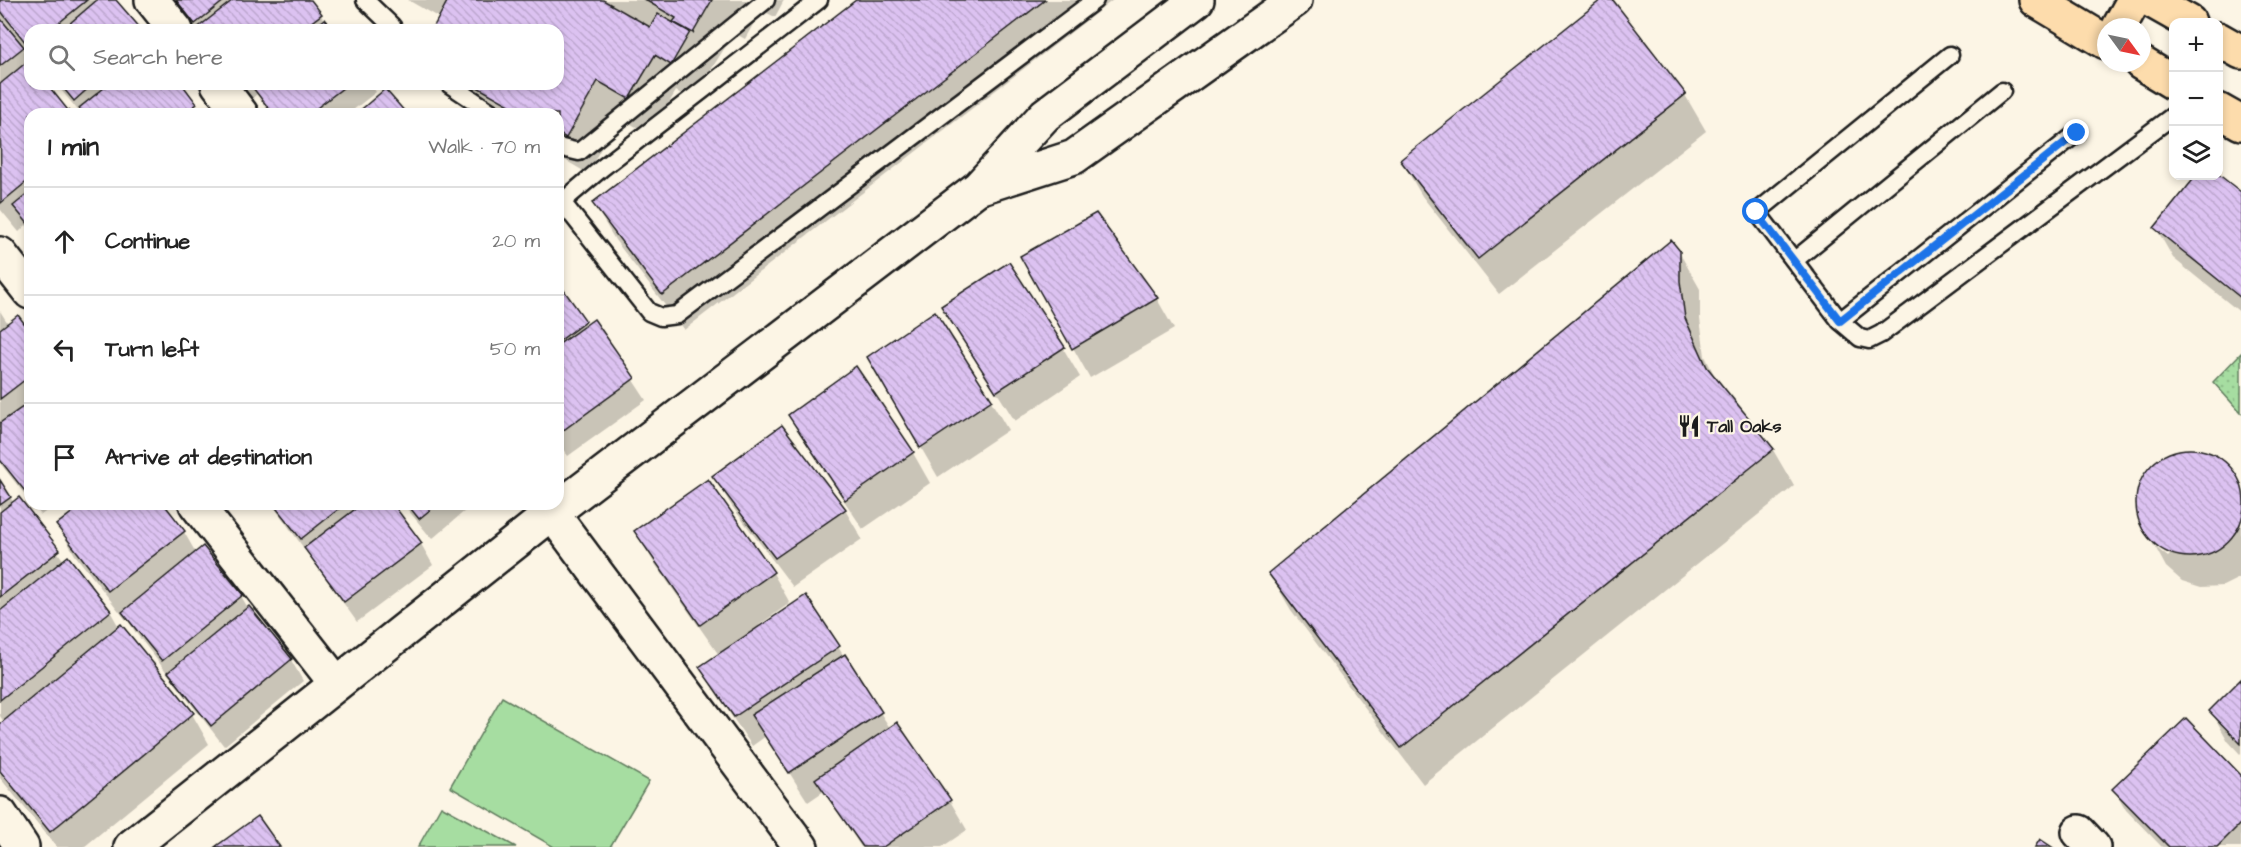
<!DOCTYPE html>
<html lang="en">
<head>
<meta charset="utf-8">
<style>
	body { margin:0; font-family:"Architects Daughter",sans-serif; background:#f6f6f6; color:#222 }
	.controls { position:absolute; right:18px; top:18px; display:grid; overflow:hidden; border-radius:12px; box-shadow:0 3px 9px #0003 }
	.controls button { width:54px; height:54px; display:grid; place-items:center; padding:0; border:0; border-bottom:2px solid #e0e0e0; background:#fff; color:#222; font:30px sans-serif }
	.compass { position:absolute; left:2097px; top:18px; width:54px; height:54px; border-radius:50%; background:#fff; box-shadow:0 3px 9px #0003; rotate:123deg }
	.stop { position:absolute; width:18px; height:18px; margin:-14px; border:4px solid #1a73e8; border-radius:50%; background:#fff }
	.stop.end { background:#1a73e8; border-color:#fff; box-shadow:0 2px 6px #0008 }
	.list { margin:0; padding:0; list-style:none }
	h2 { display:flex; justify-content:space-between; align-items:center; height:78px; margin:0; padding:0 24px; font-size:26px }
	h2 small { font-size:20px; font-weight:400; color:#767676 }
	.list li { display:grid; grid-template-columns:39px 1fr auto; gap:18px; align-items:center; box-sizing:border-box; height:108px; padding:0 24px; border-top:2px solid #e0e0e0 }
	.list b { display:block; font-size:22px; white-space:nowrap }
	.list em { font-size:20px; font-style:normal; color:#767676 }
	.icon { flex:none; width:33px; height:33px; fill:none; stroke:currentColor; stroke-width:2; stroke-linecap:round; stroke-linejoin:round }
	.map { position:relative; flex:none; width:2241px; height:847px; overflow:hidden }
	.search { position:absolute; background:#fff; box-shadow:0 3px 9px #0003; left:24px; top:24px; width:540px; height:66px; display:flex; align-items:center; gap:15px; box-sizing:border-box; padding:0 21px; border-radius:18px; color:#767676; font-size:22px }
	.panel { position:absolute; background:#fff; box-shadow:0 3px 9px #0003; left:24px; top:108px; width:540px; height:402px; border-radius:18px }
	.map>svg:first-child { display:block }
	.green { fill:url(#green-dots); stroke:#617c5e; stroke-width:1.5 }
	.pitch { fill:#a6dda1; stroke:#617c5e; stroke-width:1.5 }
	.shadow { fill:#0003; fill-rule:evenodd }
	.building { fill:url(#building-back-hatch); stroke:#1c1c1c; stroke-width:1.5 }
	.lines { fill:none; stroke-linecap:round; stroke-linejoin:round }
	.service-casing { stroke:#1c1c1c; stroke-width:21 }
	.minor-casing { stroke:#1c1c1c; stroke-width:38 }
	.primary-casing { stroke:#1c1c1c; stroke-width:38 }
	.service { stroke:#fcf5e5; stroke-width:16 }
	.minor { stroke:#fcf5e5; stroke-width:33 }
	.primary { stroke:#fddcac; stroke-width:33 }
	.route { stroke:#1a73e8; stroke-width:8 }
	.labels { text-anchor:middle; dominant-baseline:central; stroke-width:4.5; stroke-linejoin:round; paint-order:stroke }
	.poi-label { font-size:18px; font-weight:bold; fill:#1c1c1c; stroke:#fcf5e5; text-anchor:start }
</style>
</head>
<body>
<div class="map">
<svg width="2241" height="847" viewBox="0 0 2241 847">
	<defs>
		<pattern id="green-dots" width="8" height="8" patternUnits="userSpaceOnUse" patternTransform="scale(1.5)"><rect width="8" height="8" fill="#a6dda1"/><path d="M2 2h.1M6 6h.1" fill="none" stroke="#8ebd8a" stroke-width="1.8" stroke-linecap="round"/></pattern>
		<pattern id="building-back-hatch" width="6" height="6" patternUnits="userSpaceOnUse" patternTransform="scale(1.5)"><rect width="6" height="6" fill="#dcc2f1"/><path d="M-1 5l2 2M0 0l6 6M5-1l2 2" fill="none" stroke="#bca6ce"/></pattern>
	</defs>
	<rect width="100%" height="100%" fill="#fcf5e5"/>
	<filter id="ink" filterUnits="userSpaceOnUse"><feTurbulence type="fractalNoise" baseFrequency=".0167" numOctaves="2"/><feDisplacementMap in="SourceGraphic" scale="12" xChannelSelector="R" yChannelSelector="G"/><feConvolveMatrix kernelMatrix="1 2 1 2 8 2 1 2 1" color-interpolation-filters="sRGB"/></filter>
	<g filter="url(#ink)">
		<path class="green" d="M2241 353V413L2213 382Z"/>
		<g class="pitch">
			<path d="M502 697 649 781 610 847H554L450 787Z"/>
			<path d="M441 806 516 847H418Z"/>
		</g>
		<g class="shadow">
			<path d="M0 0H114L140 30H30V54L23 45 21 46 30 61V84H45L69 114H30V230L26 225 19 232 0 209Z"/>
			<path d="M155 0H309L332 30H197L185 15 173 25Z"/>
			<path d="M408 0H784L775 17 761 10 745 39 734 33 692 100 676 91 650 135 619 117 587 173 558 156V114H484L441 90 438 84H558V30H434L441 19Z"/>
			<path d="M858 0H1113L684 330 615 240 594 204Z"/>
			<path d="M1603 0H1611L1685 95 1706 131 1499 294 1422 196 1401 160Z"/>
			<path d="M56 84H181L200 114H81Z"/>
			<path d="M236 84H371L376 92 348 114H270L257 94 249 101Z"/>
			<path d="M2198 176H2218L2241 194V313L2173 258 2156 228Z"/>
			<path d="M1095 215 1157 299 1174 329 1090 378 1022 257Z"/>
			<path d="M1679 252 1700 289V319L1705 356 1717 381 1773 450 1794 486 1423 784 1291 610 1270 574Z"/>
			<path d="M558 285 587 326 594 321 646 400 568 456 558 443Z"/>
			<path d="M943 307 1063 348 1080 377 1015 421Z"/>
			<path d="M0 311 9 325 30 333V501L0 463Z"/>
			<path d="M869 358 991 401 1008 430 938 477Z"/>
			<path d="M856 368 913 453 930 483 863 529 807 445 790 415Z"/>
			<path d="M782 427 845 510 862 539 793 587 731 505 714 476Z"/>
			<path d="M2199 449 2218 455 2234 470 2241 482V577L2223 586 2201 587 2182 581 2166 567 2139 517 2138 496 2144 476 2158 460 2177 451ZM2153 540 2170 555 2168 557 2153 545Z"/>
			<path d="M707 481 773 573 790 603 759 625 761 627 838 647 890 728 950 801 967 830 942 847H861L824 791 808 802 766 736 752 746 718 696 701 667 719 655 653 561 636 531Z"/>
			<path d="M0 482 14 503 19 499 64 561 110 611 119 627 192 714 209 744 84 847H57L0 778V726L4 722 0 716Z"/>
			<path d="M32 504H56L41 515Z"/>
			<path d="M86 504H162L184 532 196 553 241 596 248 608 291 660 303 681 224 746 136 633 127 619 126 620 75 555 58 526Z"/>
			<path d="M272 504H391L421 544 433 565 357 622Z"/>
			<path d="M403 504H473L432 539Z"/>
			<path d="M2241 682V755L2228 741 2211 711Z"/>
			<path d="M2241 777V847H2162L2126 810 2114 789Z"/>
		</g>
		<g class="building">
			<path d="M0 0H87L50 30H30L29 47 0 10Z"/>
			<path d="M97 0H116L142 30H62Z"/>
			<path d="M176 0H225L195 24Z"/>
			<path d="M233 0H311L322 14 301 30H197L196 29Z"/>
			<path d="M448 0H603L650 27 658 14 690 32 671 65 655 55 629 99 598 81 566 138 558 133V114H525L472 84H558V30H432Z"/>
			<path d="M645 0H712L693 33 673 22 676 18Z"/>
			<path d="M856 0H1045L662 295 592 203Z"/>
			<path d="M1601 0H1613L1686 94 1478 259 1400 160Z"/>
			<path d="M0 18 24 47 0 66Z"/>
			<path d="M325 19 334 30H312Z"/>
			<path d="M28 61 30 63V84H47L71 114H30V179L1 203 0 84Z"/>
			<path d="M60 84H93L74 101Z"/>
			<path d="M109 84H182L197 104 184 114H83L79 108Z"/>
			<path d="M250 84H348L309 114H273Z"/>
			<path d="M385 89 407 114H356Z"/>
			<path d="M2218 174 2241 192V298L2154 228 2196 176H2218Z"/>
			<path d="M30 192V226L13 206Z"/>
			<path d="M1096 213 1158 298 1072 349 1020 256Z"/>
			<path d="M1671 240 1680 251V281L1685 318 1707 367 1774 449 1401 748 1268 573Z"/>
			<path d="M1009 262 1065 347 996 392 941 306Z"/>
			<path d="M558 282 586 321 558 342Z"/>
			<path d="M935 311 992 400 920 448 867 357Z"/>
			<path d="M18 315 30 331V376L0 399V329Z"/>
			<path d="M594 319 635 378 558 434V345Z"/>
			<path d="M856 366 914 452 845 500 788 415Z"/>
			<path d="M30 402V493L28 495 0 460V423Z"/>
			<path d="M782 425 846 509 775 558 712 476Z"/>
			<circle cx="2190" cy="503" r="54"/>
			<path d="M708 479 774 572 700 625 634 531Z"/>
			<path d="M0 480 11 497 0 505Z"/>
			<path d="M19 497 60 550 0 597V512Z"/>
			<path d="M83 504H164L185 531 108 591 56 525Z"/>
			<path d="M273 504H345L301 539Z"/>
			<path d="M362 504H393L422 543 344 602 304 548Z"/>
			<path d="M407 504H437L419 519Z"/>
			<path d="M203 546 243 595 162 661 122 612Z"/>
			<path d="M68 556 111 611 0 700V611Z"/>
			<path d="M806 595 840 646 734 717 699 667Z"/>
			<path d="M249 606 292 659 211 726 168 672Z"/>
			<path d="M121 624 194 713 50 832 0 771V724Z"/>
			<path d="M845 654 882 712 789 773 751 715Z"/>
			<path d="M2241 679V744L2209 711Z"/>
			<path d="M2186 718 2241 775V823L2217 847H2169L2112 789Z"/>
			<path d="M897 722 951 800 883 847H863L815 779Z"/>
			<path d="M258 816 280 847H215Z"/>
			<path d="M2040 839 2052 847H2035Z"/>
		</g>
		<g class="lines">
			<g class="service-casing">
				<g id="service">
					<path d="M365 0 392 26 390 30"/>
					<path d="M819 0 602 168 562 202 649 312 661 317 677 315 1095 0"/>
					<path d="M1950 55 1757 212 1840 321 1860 338 1869 340 1881 334 2174 115"/>
					<path d="M449 84 494 114"/>
					<path d="M558 147 579 152 766 0"/>
					<path d="M1795 260 2002 91"/>
					<path d="M1840 321 2077 133"/>
				</g>
			</g>
			<g class="minor-casing">
				<g id="minor">
					<path d="M152 0 176 30"/>
					<path d="M218 84 241 114"/>
					<path d="M981 187 1074 157 1295 0"/>
					<path d="M0 254 30 292"/>
					<path d="M196 504 336 683"/>
					<path d="M545 504 801 847"/>
					<path d="M0 814 22 847"/>
					<path d="M2079 832 2093 847"/>
					<path d="M131 847 552 513 979 187 1045 115 1197 0"/>
				</g>
			</g>
			<g class="primary-casing">
				<g id="primary">
					<path d="M2036 0 2106 42"/>
					<path d="M2150 0 2189 22"/>
					<path d="M2119 27 2134 0"/>
					<path d="M2218 39 2241 52"/>
					<path d="M2141 63 2174 83"/>
					<path d="M2218 110 2241 123"/>
				</g>
			</g>
			<use href="#service" class="service"/>
			<use href="#minor" class="minor"/>
			<use href="#primary" class="primary"/>
		</g>
	</g>
	<g class="lines" filter="url(#ink)">
		<path class="route" d="M1756 212 1840 321 2077 133"/>
	</g>
	<defs>
		<g id="restaurant-bare" transform="scale(1.8)"><path d="M-5-6h1v4h1v-4h1v4h1v-4h1v5L-1.5 .5V6h-2V.5L-5-1ZM5-6V6H3V1.5H1.5Q1.5-4 5-6Z" fill="#1c1c1c" stroke="#fcf5e5" stroke-width="2.5" paint-order="stroke"/></g>
	</defs>
	<g fill-rule="evenodd">
		<use href="#restaurant-bare" x="1689" y="426"/>
	</g>
	<g class="labels">
		<g class="poi-label">
			<text x="1707" y="426">Tall Oaks</text>
		</g>
	</g>
</svg>
<div class="controls">
<button>+</button>
<button>−</button>
<button><svg class="icon" aria-label="layers" viewBox="0 0 24 24"><path d="M12 4l9 5-9 5-9-5zM3 14l9 5 9-5"/></svg></button>
</div>
<svg class="compass" viewBox="-18 -18 36 36"><path d="M0-13l5 13h-10z" fill="#e53935"/><path d="M0 13l5-13h-10z" fill="#767676"/></svg>
<div class="stop" style="left:1756px;top:212px"></div>
<div class="stop end" style="left:2077px;top:133px"></div>
<div class="search"><svg class="icon" aria-label="search" viewBox="0 0 24 24"><circle cx="10" cy="10" r="6"/><path d="M15 15l6 6"/></svg>Search here</div>
<section class="panel">
<h2>1 min<small>Walk · 70 m</small></h2>
<ul class="list">
<li><svg class="icon" aria-label="ahead" viewBox="0 0 24 24"><path d="M12 20V5M6 11l6-6 6 6"/></svg><div><b>Continue</b></div><em>20 m</em></li>
<li><svg class="icon" aria-label="left" viewBox="0 0 24 24"><path d="M17 20v-9H6M10 6l-5 5 5 5"/></svg><div><b>Turn left</b></div><em>50 m</em></li>
<li><svg class="icon" aria-label="arrive" viewBox="0 0 24 24"><path d="M6 21V4h12l-3 4 3 4H6"/></svg><div><b>Arrive at destination</b></div></li>
</ul>
</section>
</div>
</body>
</html>
